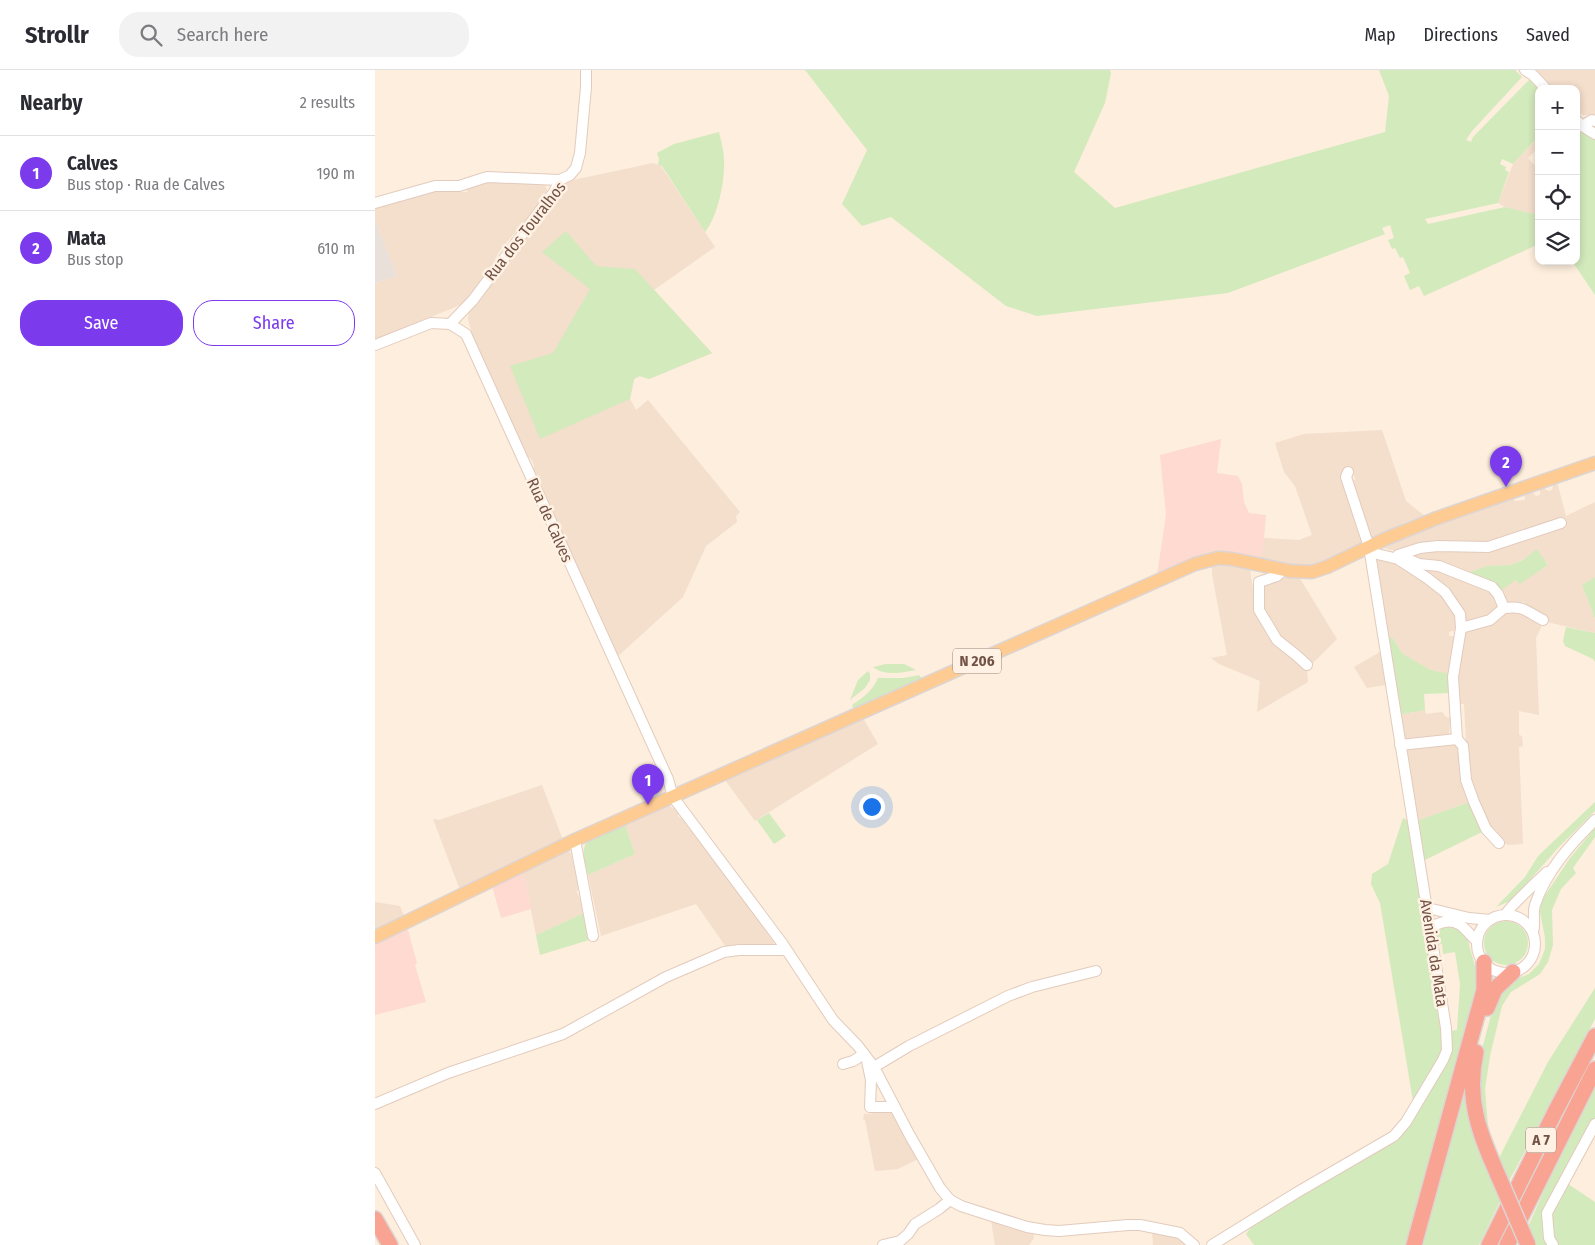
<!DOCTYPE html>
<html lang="en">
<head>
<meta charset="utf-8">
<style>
	body { margin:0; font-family:"Fira Sans Condensed",sans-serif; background:#f2f2f3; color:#2b2b33 }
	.controls { position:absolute; right:15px; top:15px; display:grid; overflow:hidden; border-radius:10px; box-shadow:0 2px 8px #0003 }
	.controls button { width:45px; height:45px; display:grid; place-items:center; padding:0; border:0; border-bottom:1px solid #e1e1e2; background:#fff; color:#2b2b33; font:25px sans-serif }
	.you { position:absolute; left:496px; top:736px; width:18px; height:18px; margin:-12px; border:4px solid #fff; border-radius:50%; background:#1a73e8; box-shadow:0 0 0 8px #1a73e833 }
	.badge { display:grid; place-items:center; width:32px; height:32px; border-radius:50%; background:#7c3aed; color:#fff; font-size:16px; font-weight:700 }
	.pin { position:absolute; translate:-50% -41px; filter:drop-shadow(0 1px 2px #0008) }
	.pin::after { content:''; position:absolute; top:26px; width:18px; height:15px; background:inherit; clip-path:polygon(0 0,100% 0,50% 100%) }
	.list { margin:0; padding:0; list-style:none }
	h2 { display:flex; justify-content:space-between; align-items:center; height:65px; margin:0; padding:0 20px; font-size:21px }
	h2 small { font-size:16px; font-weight:400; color:#7c7c81 }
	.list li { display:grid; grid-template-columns:32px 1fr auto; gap:15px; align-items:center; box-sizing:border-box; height:75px; padding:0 20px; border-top:1px solid #e1e1e2 }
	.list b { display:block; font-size:19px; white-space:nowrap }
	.list p { margin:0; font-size:16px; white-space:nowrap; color:#7c7c81 }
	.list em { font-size:16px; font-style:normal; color:#7c7c81 }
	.actions { display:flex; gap:10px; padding:15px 20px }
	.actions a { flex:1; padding:11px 0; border:1px solid #7c3aed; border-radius:20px; text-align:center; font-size:18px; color:#7c3aed }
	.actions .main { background:#7c3aed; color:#fff }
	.icon { flex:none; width:28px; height:28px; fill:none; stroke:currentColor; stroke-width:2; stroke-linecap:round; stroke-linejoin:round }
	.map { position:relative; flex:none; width:1220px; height:1175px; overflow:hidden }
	header { display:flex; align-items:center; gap:30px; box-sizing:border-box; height:70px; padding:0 25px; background:#fff; border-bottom:1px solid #e1e1e2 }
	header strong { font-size:24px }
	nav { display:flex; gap:28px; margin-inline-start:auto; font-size:18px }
	.search { width:350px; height:45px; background:#f2f2f3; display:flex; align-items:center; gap:12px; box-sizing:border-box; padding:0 18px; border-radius:20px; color:#7c7c81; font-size:19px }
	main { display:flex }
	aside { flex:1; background:#fff }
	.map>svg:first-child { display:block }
	.residential { fill:#f4decc }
	.commercial { fill:#fedad0 }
	.industrial { fill:#eae0da }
	.green { fill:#d3eabc }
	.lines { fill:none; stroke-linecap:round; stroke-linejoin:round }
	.minor-casing { stroke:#e2cbbd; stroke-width:12 }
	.major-casing { stroke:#ddd5d3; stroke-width:15 }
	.highway-casing { stroke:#ddd5d3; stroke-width:18 }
	.minor { stroke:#fff; stroke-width:10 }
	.major { stroke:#fecc93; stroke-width:12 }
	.highway { stroke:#f9a392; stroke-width:15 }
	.highway-bridge-casing { stroke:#ddd5d3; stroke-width:18; stroke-linecap:butt }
	.highway-bridge { stroke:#f9a392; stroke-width:15 }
	.labels { text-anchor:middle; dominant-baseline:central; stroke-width:5; stroke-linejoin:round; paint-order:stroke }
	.shield { fill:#fff2e4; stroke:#9c8275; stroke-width:1 }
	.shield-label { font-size:15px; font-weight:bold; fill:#725246 }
	.street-label { font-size:16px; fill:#725246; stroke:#fff2e4 }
</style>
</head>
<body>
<header>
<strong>Strollr</strong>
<div class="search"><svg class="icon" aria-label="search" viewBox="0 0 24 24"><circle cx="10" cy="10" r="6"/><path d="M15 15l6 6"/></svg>Search here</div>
<nav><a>Map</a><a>Directions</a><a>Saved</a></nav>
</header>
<main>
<aside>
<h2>Nearby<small>2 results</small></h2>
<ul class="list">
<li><span class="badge">1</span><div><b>Calves</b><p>Bus stop · Rua de Calves</p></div><em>190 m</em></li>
<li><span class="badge">2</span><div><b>Mata</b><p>Bus stop</p></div><em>610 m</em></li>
</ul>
<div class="actions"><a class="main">Save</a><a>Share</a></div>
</aside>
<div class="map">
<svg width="1220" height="1175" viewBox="0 0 1220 1175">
	<rect width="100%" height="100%" fill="#fdeedd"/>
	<g class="residential">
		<path d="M1160 0H1220V46L1208 45 1201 42V19H1176Z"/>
		<path d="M1164 67V77L1153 88 1164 100V145L1130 137 1123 133 1138 94Z"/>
		<path d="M278 93 286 96 340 177 279 220 337 283 274 309 264 306 259 309 255 329 261 340 273 330 365 442 361 446 362 452 331 476 308 527 242 587 158 400 159 395 156 389 152 386 97 264 93 249 95 236 189 112Z"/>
		<path d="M113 111 170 113 173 124 125 180 112 205 90 233 0 270V213L22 206 0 150V137L35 124 69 119 76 122H92L93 115Z"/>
		<path d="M1007 360 1031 431 1050 446 1033 451 994 471 977 410H980L979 405 976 398 974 397 967 402V408L973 421 971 424 973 430H975L990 474 950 493 932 497 885 491 889 468 924 470 937 465 920 416 909 402 900 373 929 364Z"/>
		<path d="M1182 412 1191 446 1220 432V507L1207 515 1220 549V563L1172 552 1149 532 1134 536 1124 522 1141 510 1145 513 1156 505 1169 498 1173 494 1163 483 1136 495 1112 496 1092 503 1043 492 1032 485 1048 480H1116L1129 477 1156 467 1174 462 1176 463 1185 458 1124 472 1033 480H1015L1007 477 1036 464 1138 428 1140 431 1150 430 1149 424 1156 421 1161 426 1165 425V419L1169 418 1173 421 1177 420 1178 416Z"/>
		<path d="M1006 488 1020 491 1070 524 1085 548 1081 560 1074 562V566H1080L1074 604 1056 600 1028 584 1017 567 1011 570 998 489Z"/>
		<path d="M837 495 866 496 875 500 882 545 896 563 898 574 905 575 932 599 933 612 882 642 885 611 844 594 836 588 852 585 837 504Z"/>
		<path d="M1049 497 1054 501 1058 497 1116 518 1125 536 1112 549 1088 554 1047 499Z"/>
		<path d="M911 507H924L962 569 934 597 909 572 890 542 887 518 891 511Z"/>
		<path d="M1138 539 1168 553 1161 568 1164 645 1144 641V665L1147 666 1148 676 1144 677 1148 774 1133 775 1127 772 1113 757 1093 708 1089 634H1081L1080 617 1088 561 1118 554 1128 542Z"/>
		<path d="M1005 582 1010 615 992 618 979 597Z"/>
		<path d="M1050 640 1051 644 1067 642 1071 647 1075 648 1074 665 1028 670 1023 645Z"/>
		<path d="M488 648 503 674 380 751 350 710Z"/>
		<path d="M1084 674 1095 732 1041 751 1030 684 1036 677Z"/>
		<path d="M167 715 188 770 85 820 58 749 64 750Z"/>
		<path d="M294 736 304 741 303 746 305 748 310 749 399 873 398 877H351L321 834 226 866 213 805 260 784 250 755 289 737Z"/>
		<path d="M192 781 196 783 204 820 201 821 207 832 209 843 161 865 148 801Z"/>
		<path d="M0 832 25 836 29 846 28 849 0 862Z"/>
		<path d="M516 1042 543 1089 523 1099 500 1101 490 1050 488 1049 489 1044Z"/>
		<path d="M616 1150 658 1163 659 1168 654 1175H620Z"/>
		<path d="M777 1161 800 1167 812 1175H778Z"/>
	</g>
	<g class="commercial">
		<path d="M846 369 842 403 863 406 867 414 869 432 874 443 891 445 889 468 885 491 849 485 782 505 791 445 785 385Z"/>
		<path d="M148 801 156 839 126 848 117 816Z"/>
		<path d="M30 859 33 860 42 893 40 895 51 932 0 945V874Z"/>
	</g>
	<path class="industrial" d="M0 150 22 206 0 213Z"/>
	<g class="green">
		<path d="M430 0H735L736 3 730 33 699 102 740 138 1010 62 1014 26 1004 0H1140L1147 7 1097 61 1091 70 1096 72 1098 67 1157 7 1167 19H1164V66L1138 94 1127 89 1125 94 1131 97 1130 100 1134 102 1123 133 1050 149 1053 154 1130 137 1164 145V174L1049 226 1044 216 1035 220 1029 206 1035 203 1028 187 1025 188 1020 178 1017 179 1013 170 1019 168 1015 155 1007 158 1010 164 853 223 662 246 631 236 516 147 487 156 467 134 492 80Z"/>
		<path d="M1203 59 1220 69V225L1197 191H1201V60Z"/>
		<path d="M344 62C346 71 349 81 349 90 350 111 343 146 330 162L287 96 283 95 284 89 282 83 299 74Z"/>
		<path d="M191 161 221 196 260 199 337 283 274 309 265 306 259 309 255 329 165 369 135 296 178 283 215 219 167 182Z"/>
		<path d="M1162 479 1173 495 1145 514 1141 510 1124 522 1092 503 1112 496 1136 495 1148 490Z"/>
		<path d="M1220 507V549L1207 515Z"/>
		<path d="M1191 557 1220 563V592L1218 589 1190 576 1188 571Z"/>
		<path d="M1017 567 1028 584 1056 600 1076 604 1075 623 1049 624 1050 640 1023 645 1011 570Z"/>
		<path d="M511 594H529L541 600C527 603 509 606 498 597Z"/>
		<path d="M493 601 495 604V610L490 618 475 630 483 610Z"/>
		<path d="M544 605 548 610 479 641 477 635C488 628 498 620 503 608H529Z"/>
		<path d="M1095 732 1109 761 1048 791 1041 751Z"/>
		<path d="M1220 732V741L1183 778 1137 830 1121 837 1150 807 1163 786Z"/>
		<path d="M394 743 411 766 399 774 382 750Z"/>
		<path d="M1028 748 1034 751 1068 978 1064 990 1038 1031 1005 833 996 814 997 804 1013 794Z"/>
		<path d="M250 755 260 784 213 805C211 794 205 781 212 772Z"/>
		<path d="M1220 758V767L1198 798 1201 803 1186 819 1177 840 1178 875 1173 892 1165 904 1136 922 1127 936 1115 986 1110 1019 1113 1057 1124 1088 1173 992 1220 918V949L1134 1111 1111 1059 1103 1013 1105 987 1120 930 1136 911 1154 904 1164 894 1170 879V868L1165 842 1167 830 1195 788Z"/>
		<path d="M209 843 214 870 165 885 161 865Z"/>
		<circle cx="1131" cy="873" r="22"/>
		<path d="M1078 854 1092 864C1095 886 1104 898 1103 921L1034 1175H879L871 1164 877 1156 1034 1055 1073 992 1077 973 1075 961 1082 960 1085 914 1080 882 1068 884 1067 874 1061 875C1061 861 1064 855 1078 854Z"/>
		<path d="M1103 954 1094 1008 1127 1127 1104 1175H1043Z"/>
		<path d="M1220 1015V1048L1170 1145 1176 1175H1160L1153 1157 1185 1085Z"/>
		<path d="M1193 1114 1220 1132V1175H1183L1179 1167 1176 1145Z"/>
	</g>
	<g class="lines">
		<g class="minor-casing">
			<g id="minor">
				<path d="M1150 0 1158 5 1171 19"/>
				<path d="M1201 50 1207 56 1220 64"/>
				<path d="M1207 56 1217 50 1220 51"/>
				<path d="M0 133 60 116H84L112 107 185 110"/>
				<path d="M75 254 98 230 179 122 185 110 195 105 201 98 205 83 211 17V0"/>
				<path d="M0 275 56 253 75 254 91 264 293 709 298 727 407 873 458 950 483 976 499 997 534 1064 565 1118 575 1130 586 1136 652 1157 670 1160 684 1161 753 1155H765L805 1163 819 1175"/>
				<path d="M994 482 1023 489 1052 508 1070 522 1085 544 1086 558 1078 607 1082 669"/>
				<path d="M1023 485 1045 478 1063 476 1113 477 1186 453"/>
				<path d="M1033 489 1044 494 1064 496 1117 517 1123 524 1129 538"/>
				<path d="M908 500 902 506 884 512V540L902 570 921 585 932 595"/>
				<path d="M1129 538C1151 536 1150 541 1168 550"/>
				<path d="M1086 558 1115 550 1129 538"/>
				<path d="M1082 669 1088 676 1091 710 1099 732 1111 759 1124 773"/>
				<path d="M1025 675 1082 669"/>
				<path d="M200 770 218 866"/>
				<path d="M1051 839H1057L1094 848 1115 850"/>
				<path d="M1131 844C1133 838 1165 809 1172 802"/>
				<circle cx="1131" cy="874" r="29"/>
				<path d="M1054 856C1060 856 1064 853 1069 852 1088 849 1091 863 1102 871"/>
				<path d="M1158 862C1161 853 1157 844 1160 835 1171 801 1195 775 1220 750"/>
				<path d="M492 991 496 1010 495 1037H520"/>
				<path d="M468 994 478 991 489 984"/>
				<path d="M499 997 534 976 633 926 657 917 721 901"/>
				<path d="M0 1034 73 1003 188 964 291 907 349 882 364 880H411"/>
				<path d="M0 1103 40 1175"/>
				<path d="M508 1175 525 1171 533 1164 540 1154 564 1139 575 1130"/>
				<path d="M837 1175 921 1123 1019 1066 1031 1052 1068 990 1072 980 1071 958 994 477 971 407 973 402"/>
				<path d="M1178 1175 1174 1168 1172 1143 1220 1054"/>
			</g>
		</g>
		<g class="major-casing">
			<path id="major" d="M0 867 200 770 820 494 843 488 857 489 915 501 937 502 952 497 1010 469 1062 448 1220 393"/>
		</g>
		<g class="highway-casing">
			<g id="highway">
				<path d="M1112 938 1120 919 1138 902"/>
				<path d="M1101 982C1090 1031 1106 1067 1125 1110"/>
				<path d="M0 1149 15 1175"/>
				<path d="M1039 1175 1109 920V892"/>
				<path d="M1114 1175 1180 1042 1220 966"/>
				<path d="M1132 1175 1220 999"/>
			</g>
		</g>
		<use href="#minor" class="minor"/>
		<use href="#major" class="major"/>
		<use href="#highway" class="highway"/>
		<g class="highway-bridge-casing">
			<path id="highway-bridge" d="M1125 1110 1153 1175"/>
		</g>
		<use href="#highway-bridge" class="highway-bridge"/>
	</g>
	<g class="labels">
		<g class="shield">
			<rect x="578" y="578.5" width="48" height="25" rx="4"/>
			<rect x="1151" y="1057.5" width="30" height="25" rx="4"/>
		</g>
		<g class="shield-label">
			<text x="602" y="591">N 206</text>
			<text x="1166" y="1070">A 7</text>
		</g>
		<g class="street-label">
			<text transform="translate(150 161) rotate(-52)">Rua dos Touralhos</text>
			<text transform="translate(175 450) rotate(66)">Rua de Calves</text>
			<text transform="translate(1059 883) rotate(81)">Avenida da Mata</text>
		</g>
	</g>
</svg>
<div class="controls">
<button>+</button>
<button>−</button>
<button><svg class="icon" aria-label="locate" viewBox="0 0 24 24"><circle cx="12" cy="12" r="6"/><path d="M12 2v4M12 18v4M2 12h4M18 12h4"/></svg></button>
<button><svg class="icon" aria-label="layers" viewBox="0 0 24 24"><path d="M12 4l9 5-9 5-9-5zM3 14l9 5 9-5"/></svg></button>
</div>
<div class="you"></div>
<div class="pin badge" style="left:273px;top:735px">1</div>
<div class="pin badge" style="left:1131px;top:417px">2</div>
</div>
</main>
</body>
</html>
